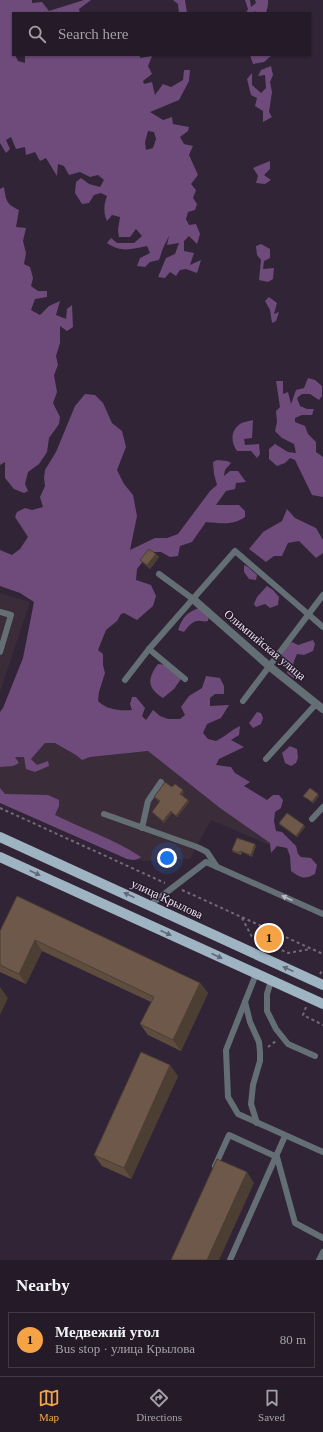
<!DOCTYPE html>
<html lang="en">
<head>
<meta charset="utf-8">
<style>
	body { margin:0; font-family:"Times New Roman",serif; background:#312834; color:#f1f3f6 }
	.you { position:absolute; left:167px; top:858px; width:14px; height:14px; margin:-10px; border:3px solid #fff; border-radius:50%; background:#1a73e8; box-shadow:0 0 0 6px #1a73e833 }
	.badge { display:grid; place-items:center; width:26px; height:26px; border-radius:50%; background:#f5a345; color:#111; font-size:13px; font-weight:700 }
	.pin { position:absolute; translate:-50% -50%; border:2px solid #fff; box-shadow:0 1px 4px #0006 }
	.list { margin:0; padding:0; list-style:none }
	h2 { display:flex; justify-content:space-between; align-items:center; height:52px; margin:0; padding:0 16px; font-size:17px }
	h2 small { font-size:13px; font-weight:400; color:#a3a1a8 }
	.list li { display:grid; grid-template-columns:26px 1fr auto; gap:12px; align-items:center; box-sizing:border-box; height:56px; margin:0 8px 8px; padding:0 8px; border:1px solid #423945; border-radius:0px }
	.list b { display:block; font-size:15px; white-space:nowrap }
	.list p { margin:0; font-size:13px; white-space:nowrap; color:#a3a1a8 }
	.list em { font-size:13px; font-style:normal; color:#a3a1a8 }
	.icon { flex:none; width:22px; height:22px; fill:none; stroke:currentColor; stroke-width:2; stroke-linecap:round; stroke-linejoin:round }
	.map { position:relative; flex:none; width:323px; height:1260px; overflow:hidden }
	.search { position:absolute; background:#251b28; box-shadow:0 1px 3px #0004; left:12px; right:12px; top:12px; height:44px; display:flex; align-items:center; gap:10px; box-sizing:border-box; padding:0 14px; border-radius:0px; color:#a3a1a8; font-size:15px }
	.sheet { height:116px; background:#251b28 }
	nav { display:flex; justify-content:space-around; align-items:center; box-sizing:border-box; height:56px; border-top:1px solid #423945; background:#251b28; font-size:11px; color:#a3a1a8 }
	nav a { display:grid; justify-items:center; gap:2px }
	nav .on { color:#f5a345 }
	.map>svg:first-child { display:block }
	.industrial { fill:#3a2c39 }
	.forest { fill:#6e4b7b; fill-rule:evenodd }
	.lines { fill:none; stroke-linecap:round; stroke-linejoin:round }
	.path { stroke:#746979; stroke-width:2; stroke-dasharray:3 3; stroke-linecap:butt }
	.service { stroke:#646f75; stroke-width:6 }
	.minor { stroke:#646f75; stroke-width:8 }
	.primary { stroke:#9eb4c2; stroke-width:10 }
	.wall { fill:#5e4c3f }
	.shaded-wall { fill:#4c3e33 }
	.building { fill:#6d5849; stroke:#4c3e33 }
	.oneway { fill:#626777 }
	.oneway2 { fill:#bab9c3 }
	.labels { text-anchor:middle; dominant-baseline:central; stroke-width:3; stroke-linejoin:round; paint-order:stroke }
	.street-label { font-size:12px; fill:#e9e1ed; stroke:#271a2c }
</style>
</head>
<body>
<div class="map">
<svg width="323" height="1260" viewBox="0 0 323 1260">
	<rect width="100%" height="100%" fill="#312436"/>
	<g class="industrial">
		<path d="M0 593 30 602 0 692Z"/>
		<path d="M0 718 90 757 148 751 220 808 270 843 269 845 211 820 190 859 143 861 0 801Z"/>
	</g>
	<g class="forest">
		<path d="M0 0H32V3L42 2 49 11 84 0H91L79 9 80 13H13V55H15L18 61 25 63V55H140V58L152 56 148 66 152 74 143 81 144 84 152 82 155 95 163 84 171 87 183 80 184 70H190L189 81 179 100 150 112 163 120 172 117 173 124 189 127 188 131 180 137 184 144 193 146 189 155 198 175 191 184 196 190 193 198 197 204 195 210 188 212 186 219 189 225 196 224 200 234 197 244 189 236 184 241V251L194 253 190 265 201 260 197 273 186 269 180 270 176 276 170 272 165 278 158 277 166 258 175 254 179 243 167 245 169 236 163 248 159 260 150 262 145 267 137 266 140 258 150 253 147 246C131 249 122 253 107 243L111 238 117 243H134L142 236 136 229 130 237H119L118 230 120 217 112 215 107 221C103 212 104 204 107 196L101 193 94 195 89 203 82 204 75 193 76 182 81 178 89 184 100 187 104 180 98 175 90 177 80 172 69 175 64 166 58 164 57 176 46 158 40 161 35 152 26 155 25 147 16 149 11 137 6 140 10 149 6 153 0 143ZM148 131 154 132 156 139 153 148 146 150 145 142Z"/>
		<path d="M173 0H185L187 13H179L178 4Z"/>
		<path d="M245 0H250L251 7 256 3 255 0H268V5L266 13H257L255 11 254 13H246L248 9Z"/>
		<path d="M250 55H271V56L264 62 253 64Z"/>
		<path d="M271 66 273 75 270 82 272 92 269 112 272 117 263 122V111L255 106 257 98 251 95 247 79 252 73V85L261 93 266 88 265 75 258 76 261 70Z"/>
		<path d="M270 161V169L264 175 271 180 265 184 256 183 258 176 253 168Z"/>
		<path d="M4 187C6 200 6 204 19 210L16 227 26 228 23 241 26 253 24 264 30 267 33 278 31 286 38 291H47V297L35 299 31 310 40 315 49 306 60 301 56 315 66 319 67 309 72 305 73 327 67 331 60 326V343L56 356 58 365 54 375 57 392 53 403 60 417 59 424 49 438 47 452 39 464 28 472 25 484 28 491 24 493 14 489 5 478V462L0 465V189Z"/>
		<path d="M261 244 270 249V258L264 261 263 269 274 268 273 279 268 282 259 280 261 260 257 255 256 246Z"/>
		<path d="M269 297 277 303 274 314 279 312 276 321 272 323 270 310 265 301Z"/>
		<path d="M308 378 315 380 322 386V396L319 400 310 394H302L297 398 300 406 307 409H314L312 415H302L295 418V422L305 426 308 434 316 442V452L323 457V505V497L312 495 295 460 290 458 285 463 277 466 269 459V449L275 444 288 452 296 453 294 444 282 438 275 431 277 422 276 411 280 407 276 381H283V394L288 392 291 404 296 390 304 388Z"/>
		<path d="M85 394 95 395 103 403 112 423 122 431 126 447 117 470 124 484 133 495 137 516 130 550 155 538H167L178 534 210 491 217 485 214 474 213 462 217 460 227 461 231 463 225 470 224 476 230 471H238L246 482 236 483 235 489 226 491 216 505H239L245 511V517C232 526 221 523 206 522L192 542 180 546 178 556 170 557 161 552H150L137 569 136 580 151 585 156 596 153 606 137 620 124 613 121 614 117 621 106 630 98 650 103 654V665L105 673 99 692 98 701C107 710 120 711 132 710L130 704 132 697H136L145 708 142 716 146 720 153 710 160 716 168 719H180L185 715 181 707 189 696 202 688 206 676 220 678 224 686V694H215L210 698V706L229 705 221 718 207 724 203 733 208 739 216 741C225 737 231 730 240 726L239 735 231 740 244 747 219 759 216 765 231 767 235 773 250 782 244 786 267 800 273 795H279L283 800 281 808 275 812 274 821 276 831 282 832 296 846 298 854 301 857 311 858 317 865 315 874C304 880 301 878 291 871L290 856 287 848 277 846 271 853 270 843 220 808 148 751 90 757 82 760 76 755 55 743H45L31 759 37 765 48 761 49 766 35 772 26 769 24 757H15L19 763 13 766 0 767V712L3 708 23 658 34 602 20 593 0 586V550L12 555 20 549 28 537 15 517 17 512 25 508 32 510 43 507 40 497 45 486 44 478 45 470 56 452 75 406Z"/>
		<path d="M253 420 252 438 244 439 245 445 259 444 260 454 257 458 251 451H237C231 443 230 431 240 424 243 422 249 421 253 420Z"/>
		<path d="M287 509 295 518 316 528 323 540V553L316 558 299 541 288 543 282 556H274L266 562 249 549 263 532 282 521Z"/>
		<path d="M244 565 248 567 257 575 256 580 249 579 244 572Z"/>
		<path d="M267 586 273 590 279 597 278 605 270 608 265 604 256 607 254 604 257 597Z"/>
		<path d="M199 608 209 616 208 621C205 622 203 621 201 621 193 619 188 627 184 632L178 630C183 617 186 613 199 608Z"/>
		<path d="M313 640 315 644 313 651 304 655 297 654C293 663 291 667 298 675L294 678 287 673 288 666 281 657 285 648 292 642 298 645Z"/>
		<path d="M158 664 166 665 181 679 174 689 163 698C147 688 147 679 158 664Z"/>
		<path d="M257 712 261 713 263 718 261 724 253 728 249 723Z"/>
		<path d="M290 746 297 749 298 758 296 763 291 766 285 763 282 753Z"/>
		<path d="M0 788 5 794 48 795 59 800V806L55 815C83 829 114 839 141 857 136 861 132 860 127 859L0 803Z"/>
	</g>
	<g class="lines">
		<g class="path">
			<path d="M0 808 165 883"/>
			<path d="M182 890 323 954"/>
			<path d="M242 918 252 937 288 953 311 949"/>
			<path d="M320 974 323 969"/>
			<path d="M306 1007 303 1015 323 1025"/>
			<path d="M268 1047 276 1041"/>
		</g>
		<g class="service">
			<path d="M159 574 193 599"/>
			<path d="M0 612 11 615 0 652"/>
			<path d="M149 649 185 679"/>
			<path d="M125 680 149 649 235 551 323 627"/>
			<path d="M243 701 323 595"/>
			<path d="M266 759 316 704"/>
			<path d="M104 814 197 847 207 852 217 867"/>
			<path d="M312 819 323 807"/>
			<path d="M142 828 148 801 161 782"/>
			<path d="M150 905 206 862 323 914"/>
			<path d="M256 974 226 1050 228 1097 238 1114 323 1152"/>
			<path d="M271 981 267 994V1011L276 1029 288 1044 315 1056"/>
			<path d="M245 1002 250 1022 259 1042 260 1052V1061L253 1085 251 1104 257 1123"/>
			<path d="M215 1166 229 1135 277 1157 295 1223 323 1238"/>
			<path d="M230 1260 285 1136"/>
			<path d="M319 1260 323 1252"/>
		</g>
		<path class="minor" d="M193 599 269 666 323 709"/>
		<g class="primary">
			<path d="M0 837 323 985"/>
			<path d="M0 857 323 1004"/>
		</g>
	</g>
	<g class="wall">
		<path d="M156 554 159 557 150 569 143 563 140 560Z"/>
		<path d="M184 792 182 795 189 802 177 817 172 813 164 823 152 812 160 802 154 797Z"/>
		<path d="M279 823 305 827 297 837 280 825Z"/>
		<path d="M256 846 252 857 242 852 241 855 233 852 232 850Z"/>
		<path d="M0 931 200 983 208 993 181 1051 148 1035 140 1024 151 1002 42 951 26 984 0 972Z"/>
		<path d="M178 1076 131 1179 102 1166 94 1155Z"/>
	</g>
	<g class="shaded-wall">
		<path d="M156 554 159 557 150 569 147 565Z"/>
		<path d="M183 790 184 792 181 796 180 794Z"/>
		<path d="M318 794 319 796 313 804 312 802Z"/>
		<path d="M188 800 189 802 177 817 176 816Z"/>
		<path d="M171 811 172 813 164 823 163 821Z"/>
		<path d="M304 825 305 827 297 837 296 836Z"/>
		<path d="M255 844 256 846 252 857 251 855Z"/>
		<path d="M35 940 42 951 26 984 19 974Z"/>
		<path d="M200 983 208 993 181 1051 173 1040Z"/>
		<path d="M0 987 8 998 0 1015Z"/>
		<path d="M170 1065 178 1076 131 1179 124 1168Z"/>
		<path d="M247 1172 254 1183 219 1260H207Z"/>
	</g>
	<g class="building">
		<path d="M149 549 156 554 147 565 140 560Z"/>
		<path d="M165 782 172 787 175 784 183 790 180 794 188 800 176 816 171 811 163 821 152 812 160 801 154 797Z"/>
		<path d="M310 788 318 794 312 802 303 796Z"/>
		<path d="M287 813 304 825 296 836 279 823Z"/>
		<path d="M237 838 255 844 251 855 240 851 239 853 232 850Z"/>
		<path d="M17 896 200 983 173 1040 140 1024 154 997 35 940 19 974 0 965V931Z"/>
		<path d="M141 1052 170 1065 124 1168 94 1155Z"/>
		<path d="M217 1159 247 1172 207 1260H171Z"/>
	</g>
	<defs><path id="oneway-solid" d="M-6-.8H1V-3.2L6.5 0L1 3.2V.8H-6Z"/></defs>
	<g class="oneway">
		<use href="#oneway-solid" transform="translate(35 873) rotate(25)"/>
		<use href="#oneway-solid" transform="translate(129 895) rotate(-156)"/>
		<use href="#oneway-solid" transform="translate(166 933) rotate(24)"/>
		<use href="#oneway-solid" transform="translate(217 956) rotate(25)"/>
		<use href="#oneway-solid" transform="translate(288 969) rotate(-155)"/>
	</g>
	<use class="oneway2" href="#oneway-solid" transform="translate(287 898) rotate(-156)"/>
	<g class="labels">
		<g class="street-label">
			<text transform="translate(265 645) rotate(40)">Олимпийская улица</text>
			<text transform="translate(167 899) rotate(25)">улица Крылова</text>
		</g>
	</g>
</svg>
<div class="you"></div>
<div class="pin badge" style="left:269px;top:938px">1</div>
<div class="search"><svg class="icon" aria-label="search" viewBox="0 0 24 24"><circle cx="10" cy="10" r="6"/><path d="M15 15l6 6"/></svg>Search here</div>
</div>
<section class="sheet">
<h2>Nearby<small></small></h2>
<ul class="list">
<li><span class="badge">1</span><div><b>Медвежий угол</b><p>Bus stop · улица Крылова</p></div><em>80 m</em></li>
</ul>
</section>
<nav>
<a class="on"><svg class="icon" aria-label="map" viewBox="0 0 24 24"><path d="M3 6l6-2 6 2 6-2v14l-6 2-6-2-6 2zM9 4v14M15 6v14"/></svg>Map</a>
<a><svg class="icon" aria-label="directions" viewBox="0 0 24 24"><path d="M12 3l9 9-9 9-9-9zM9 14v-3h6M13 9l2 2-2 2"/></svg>Directions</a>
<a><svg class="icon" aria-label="saved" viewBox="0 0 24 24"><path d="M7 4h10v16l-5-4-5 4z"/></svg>Saved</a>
</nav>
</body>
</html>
